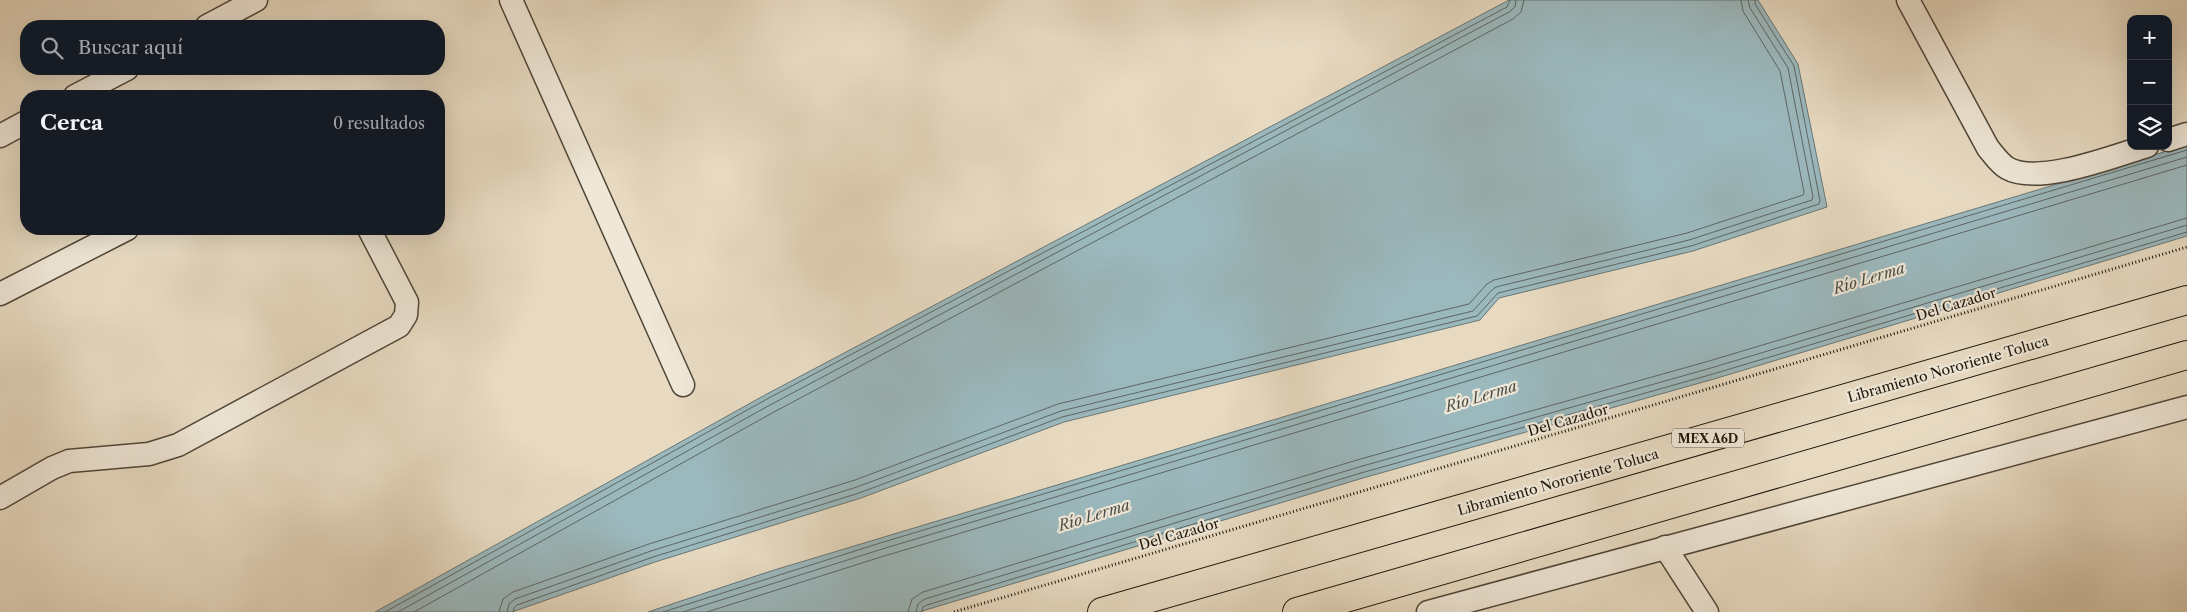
<!DOCTYPE html>
<html lang="es">
<head>
<meta charset="utf-8">
<style>
	body { margin:0; font-family:"Libre Caslon Text",serif; background:#242831; color:#f1f3f6 }
	.controls { position:absolute; right:15px; top:15px; display:grid; overflow:hidden; border-radius:10px; box-shadow:0 5px 20px #0002 }
	.controls button { width:45px; height:45px; display:grid; place-items:center; padding:0; border:0; border-bottom:1px solid #363941; background:#171b24; color:#f1f3f6; font:25px sans-serif }
	.list { margin:0; padding:0; list-style:none }
	h2 { display:flex; justify-content:space-between; align-items:center; height:65px; margin:0; padding:0 20px; font-size:21px }
	h2 small { font-size:16px; font-weight:400; color:#9ea1a6 }
	.icon { flex:none; width:28px; height:28px; fill:none; stroke:currentColor; stroke-width:2; stroke-linecap:round; stroke-linejoin:round }
	.map { position:relative; flex:none; width:2187px; height:612px; overflow:hidden }
	.search { position:absolute; background:#171b24; box-shadow:0 5px 20px #0002; left:20px; top:20px; width:425px; height:55px; display:flex; align-items:center; gap:12px; box-sizing:border-box; padding:0 18px; border-radius:20px; color:#9ea1a6; font-size:19px }
	.panel { position:absolute; background:#171b24; box-shadow:0 5px 20px #0002; left:20px; top:90px; width:425px; height:145px; border-radius:20px }
	.map>svg:first-child { display:block }
	.water { fill:#9bb8bd; stroke:#697776 }
	.lines { fill:none; stroke-linecap:round; stroke-linejoin:round }
	.shore { stroke:#5c6664; stroke-width:1 }
	.minor-casing { stroke:#504638; stroke-width:25 }
	.highway-casing { stroke:#1e150b; stroke-width:30 }
	.path { stroke:#1e150b; stroke-width:3; stroke-dasharray:1 2.5; stroke-linecap:butt }
	.minor { stroke:#efe7d7; stroke-width:22 }
	.highway { stroke:#e7dac1; stroke-width:28 }
	.labels { text-anchor:middle; dominant-baseline:central; stroke-width:4.5; stroke-linejoin:round; paint-order:stroke }
	.shield { fill:#efe7d7; stroke:#5d5448; stroke-width:1 }
	.shield-label { font-size:12px; font-weight:bold; fill:#1e150b }
	.street-label { font-size:14px; fill:#1e150b; stroke:#efe7d7 }
	.water-label { font-size:15px; font-style:italic; fill:#4a4e49; stroke:#efe7d7 }
</style>
</head>
<body>
<div class="map">
<svg width="2187" height="612" viewBox="0 0 2187 612">
	<rect width="100%" height="100%" fill="#e7dac1"/>
	<filter id="stains"><feTurbulence type="fractalNoise" baseFrequency=".004" numOctaves="4"/><feColorMatrix values="0 0 0 0 .2 0 0 0 0 .09 0 0 0 0 .02 0 0 0 .5 -.17"/></filter>
	<radialGradient id="worn" r=".72"><stop offset=".6" stop-color="#630" stop-opacity="0"/><stop offset="1" stop-color="#630" stop-opacity=".3"/></radialGradient>
	<g class="water">
		<path d="M1509 0H1758L1798 64 1827 207 1693 251 1499 298 1480 320 1064 422 861 498 655 562 512 612H375L765 395Z"/>
		<path d="M2187 145V236L1714 379 1363 478 919 612H648L771 571Z"/>
	</g>
	<g class="lines">
		<g class="shore">
			<path d="M385 612 767 399 1507 7 1510 0"/>
			<path d="M398 612 770 405 1509 12 1515 7 1516 0"/>
			<path d="M414 612 774 412 1513 19 1521 12 1524 0"/>
			<path d="M499 612 503 599 513 592 649 544 855 480 1058 404 1469 304 1487 284 1494 280 1687 233 1803 195 1804 192 1780 71 1743 11 1741 0"/>
			<path d="M507 612 509 604 515 599 651 551 857 487 1061 411 1473 311 1491 291 1496 287 1689 240 1812 200 1813 197 1788 68 1750 8 1748 0"/>
			<path d="M513 612 514 608 517 605 653 557 859 493 1062 417 1477 316 1498 293 1691 246 1819 204 1820 201 1794 66 1755 4V0"/>
			<path d="M663 612 877 544 2187 150"/>
			<path d="M683 612 879 550 2187 157"/>
			<path d="M707 612 881 557 2187 165"/>
			<path d="M908 612 912 599 923 592 1357 460 1709 361 2187 218"/>
			<path d="M916 612 918 604 925 599 1359 467 1711 368 2187 225"/>
			<path d="M922 612 923 607 927 605 1361 473 1713 374 2187 232"/>
		</g>
		<g class="minor-casing">
			<g id="minor">
				<path d="M511 0 683 385"/>
				<path d="M1908 0 1988 148C1994 155 1999 163 2007 168 2038 186 2114 156 2147 146"/>
				<path d="M207 26 256 0"/>
				<path d="M75 96 127 69"/>
				<path d="M0 136 26 122"/>
				<path d="M2168 140 2187 134"/>
				<path d="M0 294 127 229"/>
				<path d="M0 498 52 468 69 461 149 454 178 445 399 326 406 315 407 302 369 229"/>
				<path d="M1665 547 1707 612"/>
				<path d="M1428 612 2187 407"/>
			</g>
		</g>
		<g class="highway-casing">
			<g id="highway">
				<path d="M1102 612 2187 300"/>
				<path d="M1297 612 2187 355"/>
			</g>
		</g>
		<path class="path" d="M954 612 2187 247"/>
		<use href="#minor" class="minor"/>
		<use href="#highway" class="highway"/>
	</g>
	<g class="labels">
		<rect class="shield" x="1672" y="428.5" width="72" height="19" rx="4"/>
		<g class="shield-label">
			<text x="1708" y="438">MEX A6D</text>
		</g>
		<g class="street-label">
			<text transform="translate(1956 304) rotate(-17)">Del Cazador</text>
			<text transform="translate(1948 369) rotate(-16)">Libramiento Nororiente Toluca</text>
			<text transform="translate(1568 420) rotate(-16)">Del Cazador</text>
			<text transform="translate(1558 482) rotate(-16)">Libramiento Nororiente Toluca</text>
			<text transform="translate(1179 534) rotate(-16)">Del Cazador</text>
		</g>
		<g class="water-label">
			<text transform="translate(1869 278) rotate(-17)">Río Lerma</text>
			<text transform="translate(1481 396) rotate(-17)">Río Lerma</text>
			<text transform="translate(1094 515) rotate(-17)">Río Lerma</text>
		</g>
	</g>
	<rect width="100%" height="100%" filter="url(#stains)"/>
	<rect width="100%" height="100%" fill="url(#worn)"/>
</svg>
<div class="controls">
<button>+</button>
<button>−</button>
<button><svg class="icon" aria-label="layers" viewBox="0 0 24 24"><path d="M12 4l9 5-9 5-9-5zM3 14l9 5 9-5"/></svg></button>
</div>
<div class="search"><svg class="icon" aria-label="search" viewBox="0 0 24 24"><circle cx="10" cy="10" r="6"/><path d="M15 15l6 6"/></svg>Buscar aquí</div>
<section class="panel">
<h2>Cerca<small>0 resultados</small></h2>
<ul class="list">
</ul>
</section>
</div>
</body>
</html>
